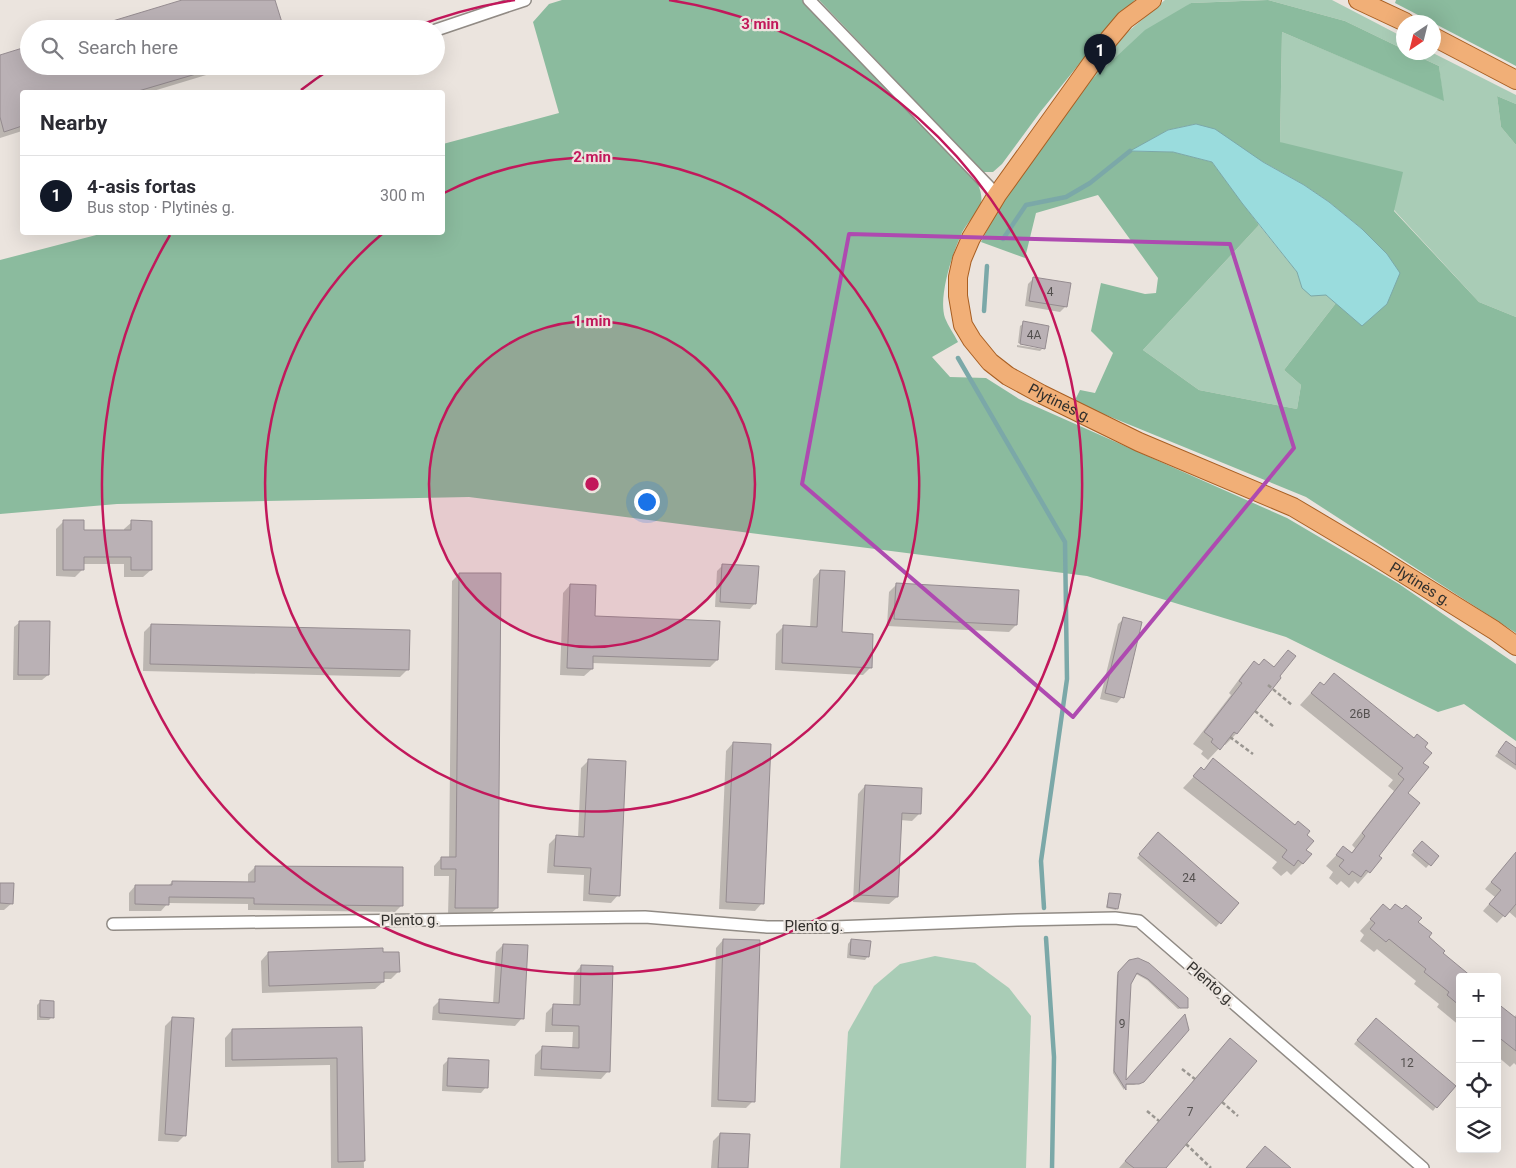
<!DOCTYPE html>
<html lang="en">
<head>
<meta charset="utf-8">
<style>
	body { margin:0; font-family:Roboto,sans-serif; background:#f2f2f3; color:#2b2b33 }
	.controls { position:absolute; right:15px; bottom:15px; display:grid; overflow:hidden; border-radius:5px; box-shadow:0 5px 20px #0002 }
	.controls button { width:45px; height:45px; display:grid; place-items:center; padding:0; border:0; border-bottom:1px solid #e1e1e2; background:#fff; color:#2b2b33; font:25px sans-serif }
	.compass { position:absolute; left:1396px; top:15px; width:45px; height:45px; border-radius:50%; background:#fff; box-shadow:0 5px 20px #0002; rotate:215deg }
	.you { position:absolute; left:646px; top:501px; width:18px; height:18px; margin:-12px; border:4px solid #fff; border-radius:50%; background:#1a73e8; box-shadow:0 0 0 8px #1a73e833 }
	.badge { display:grid; place-items:center; width:32px; height:32px; border-radius:50%; background:#111827; color:#fff; font-size:16px; font-weight:700 }
	.pin { position:absolute; translate:-50% -41px; filter:drop-shadow(0 1px 2px #0008) }
	.pin::after { content:''; position:absolute; top:26px; width:18px; height:15px; background:inherit; clip-path:polygon(0 0,100% 0,50% 100%) }
	.list { margin:0; padding:0; list-style:none }
	h2 { display:flex; justify-content:space-between; align-items:center; height:65px; margin:0; padding:0 20px; font-size:21px }
	h2 small { font-size:16px; font-weight:400; color:#7c7c81 }
	.list li { display:grid; grid-template-columns:32px 1fr auto; gap:15px; align-items:center; box-sizing:border-box; height:80px; padding:0 20px; border-top:1px solid #e1e1e2 }
	.list b { display:block; font-size:19px; white-space:nowrap }
	.list p { margin:0; font-size:16px; white-space:nowrap; color:#7c7c81 }
	.list em { font-size:16px; font-style:normal; color:#7c7c81 }
	.icon { flex:none; width:28px; height:28px; fill:none; stroke:currentColor; stroke-width:2; stroke-linecap:round; stroke-linejoin:round }
	.map { position:relative; flex:none; width:1516px; height:1168px; overflow:hidden }
	.search { position:absolute; background:#fff; box-shadow:0 5px 20px #0002; left:20px; top:20px; width:425px; height:55px; display:flex; align-items:center; gap:12px; box-sizing:border-box; padding:0 18px; border-radius:28px; color:#7c7c81; font-size:19px }
	.panel { position:absolute; background:#fff; box-shadow:0 5px 20px #0002; left:20px; top:90px; width:425px; height:145px; border-radius:5px }
	.map>svg:first-child { display:block }
	.green { fill:#a9ccb6 }
	.forest { fill:#8bbb9e; fill-rule:evenodd }
	.water { fill:#9adcdd; stroke:#7ba8a8 }
	.shadow { fill:#0003 }
	.lines { fill:none; stroke-linecap:round; stroke-linejoin:round }
	.stream { stroke:#7ba8a8; stroke-width:4.5 }
	.building { fill:#bab1b5; stroke:#958c90 }
	.minor-casing { stroke:#918b85; stroke-width:14 }
	.primary-casing { stroke:#a85f23; stroke-width:20 }
	.path { stroke:#9a9691; stroke-width:2.5; stroke-dasharray:4 2.5; stroke-linecap:butt }
	.minor { stroke:#fff; stroke-width:11 }
	.primary { stroke:#f1af77; stroke-width:18 }
	.marked { fill:none; stroke:#ae4ab0; stroke-width:4; stroke-linejoin:round }
	.ring { fill:none; stroke:#c2185b; stroke-width:2.5 }
	.labels { text-anchor:middle; dominant-baseline:central; stroke-width:4.5; stroke-linejoin:round; paint-order:stroke }
	.number-label { font-size:12px; fill:#54504f }
	.street-label { font-size:15px; fill:#32302d; stroke:#ebe4de }
	.centre { fill:#c2185b; stroke:#ebe4de; stroke-width:2.5 }
	.ring-label { font-size:15px; text-anchor:middle; font-weight:bold; fill:#c2185b; stroke:#ebe4de; stroke-width:4.5; stroke-linejoin:round; paint-order:stroke }
</style>
</head>
<body>
<div class="map">
<svg width="1516" height="1168" viewBox="0 0 1516 1168">
	<rect width="100%" height="100%" fill="#ebe4de"/>
	<g class="green">
		<path d="M1165 0H1266L1191 3 1086 85 1123 36Z"/>
		<path d="M1268 0H1332L1403 37V49L1345 21Z"/>
		<path d="M1282 32 1443 100 1439 66 1411 53H1433L1516 95V104L1497 96 1501 127 1516 145V317L1479 302 1394 210 1280 142Z"/>
		<path d="M1259 225 1297 272 1302 288 1326 295 1336 303 1284 370 1301 385 1297 409 1199 390 1143 350Z"/>
		<path d="M935 956 975 963 1009 988 1031 1016 1026 1168H840L848 1032 874 986 900 964Z"/>
	</g>
	<g class="forest">
		<path d="M562 0H802L978 184C989 212 971 213 961 235 952 255 938 297 945 318 948 326 954 334 958 342L932 357 950 377 986 378 1019 399 1287 518 1399 584 1516 664V741L1464 704 1438 712 1286 637 1087 576 469 497 117 504 0 514V260L104 233 442 232 443 144 559 113 533 22 549 4Z"/>
		<path d="M819 0H1135L1114 21 1041 111 1002 164 993 172H983Z"/>
		<path d="M1268 0 1345 21 1403 49 1404 52 1411 53 1439 66 1444 101 1282 32 1280 142 1403 172 1394 211 1479 302 1516 317V633L1306 497 1074 402 1080 390 1095 393 1113 353 1091 331 1101 283 1145 294 1156 293 1158 278 1098 195 1036 213 1025 258 981 242 1001 203 1086 85 1145 30 1191 3ZM1196 124 1304 185 1329 202 1362 229 1363 326 1336 303 1284 370 1301 385 1297 409 1199 390 1143 350 1259 225 1212 162 1173 152 1131 151 1168 130Z"/>
		<path d="M1396 0H1516V66L1395 3Z"/>
		<path d="M1497 96 1516 104V145L1501 127Z"/>
	</g>
	<path class="water" d="M1196 124 1215 129 1263 162 1304 185 1329 202 1362 229 1387 254 1400 273 1387 304 1362 326 1326 295 1311 296 1302 288 1297 272 1242 203 1212 162 1173 152 1130 151 1168 130Z"/>
	<g class="shadow">
		<path d="M0 56 29 66H236L150 92H22V131L0 138Z"/>
		<path d="M1033 279 1066 306 1060 312 1025 306 1028 284Z"/>
		<path d="M1024 323 1044 348 1043 349V347L1018 343 1020 326Z"/>
		<path d="M1017 345 1042 349 1040 351 1017 347Z"/>
		<path d="M64 521 83 531H124V529L132 522 151 570 143 577H124V564H83V569L75 577 56 576V529Z"/>
		<path d="M723 565 755 603 750 609 715 607 717 571Z"/>
		<path d="M820 571 841 633 871 667 863 675 775 670 776 634 784 626 810 628 813 579Z"/>
		<path d="M459 574 497 908 489 915H448L449 876H434V866L441 858 449 859 452 581Z"/>
		<path d="M570 585 594 618 717 660 710 667 592 663V669L584 676 560 675 563 593Z"/>
		<path d="M896 585 1016 625 1009 632 887 626 889 592Z"/>
		<path d="M1124 619 1122 697 1117 703 1100 699 1118 624Z"/>
		<path d="M20 622 48 675 42 680H13L14 627Z"/>
		<path d="M151 625 408 669 400 677 143 671 144 632Z"/>
		<path d="M1288 652 1278 677 1280 678 1236 734 1225 745 1223 744 1208 760 1201 754 1203 751 1193 744 1231 695 1229 693 1243 674 1255 663 1259 666 1273 668Z"/>
		<path d="M1334 675 1423 747 1422 763 1377 856 1380 859 1358 884 1355 881 1349 888 1341 881 1337 885 1329 878 1333 872 1326 866 1343 848 1351 854 1355 848 1352 845 1394 791 1388 786 1393 780 1300 705 1320 683 1323 686Z"/>
		<path d="M733 743 762 903 755 911 719 909 726 751Z"/>
		<path d="M1506 743 1516 750V770L1495 756Z"/>
		<path d="M589 760 618 895 611 903 583 901 584 875 547 873 549 844 556 837 578 838 581 768Z"/>
		<path d="M1213 760 1305 835 1302 864 1291 875 1287 871 1281 876 1272 868 1277 862 1183 788 1201 769 1203 771Z"/>
		<path d="M865 786 920 813 912 821 900 820 897 897 889 904 853 902 858 794Z"/>
		<path d="M1154 837 1238 903 1216 927 1137 858Z"/>
		<path d="M1419 846 1437 856 1426 868 1411 855Z"/>
		<path d="M1516 853V918L1508 911 1497 923 1483 911 1495 897 1485 889Z"/>
		<path d="M255 867 401 906 395 912 248 910V904L168 903 161 911H129V893L135 886H168L172 882 248 883V874Z"/>
		<path d="M0 884 12 903 4 910H0Z"/>
		<path d="M1109 894 1117 908 1116 910 1106 908Z"/>
		<path d="M1383 906 1390 911 1416 922 1460 977V1026L1437 1007 1439 1004 1414 984 1416 981 1377 949 1374 952 1360 941 1364 935 1360 931Z"/>
		<path d="M723 940 753 1101 746 1108 711 1107 716 948Z"/>
		<path d="M851 940 868 956 865 960 847 958 848 944Z"/>
		<path d="M503 945 522 1018 515 1026 432 1020 433 1007 440 1000 493 1004 496 952Z"/>
		<path d="M268 953H382L399 971 391 979H383V982L375 989 262 993 261 961Z"/>
		<path d="M1129 961 1186 1007 1178 1009 1147 980 1136 974 1129 983 1125 1083 1143 1081 1134 1085H1125L1124 1090 1113 1073 1117 975Z"/>
		<path d="M581 966 608 1071 601 1079 534 1076 535 1055 542 1048 572 1049 573 1032H545L546 1013 553 1006H573L574 974Z"/>
		<path d="M41 1001 52 1017 49 1020H37V1005Z"/>
		<path d="M1497 1005 1513 1018 1516 1015V1065L1514 1063 1510 1067 1497 1056Z"/>
		<path d="M173 1018 185 1135 178 1142 158 1141 165 1026Z"/>
		<path d="M1372 1023 1436 1107 1433 1111 1354 1044Z"/>
		<path d="M361 1028 364 1168H331L330 1065 225 1067V1038L232 1030Z"/>
		<path d="M1230 1040 1164 1168H1119L1219 1051Z"/>
		<path d="M449 1059 486 1087 481 1093 442 1091 443 1065Z"/>
		<path d="M720 1134 747 1168H711L713 1141Z"/>
	</g>
	<g class="lines">
		<g class="stream">
			<path d="M1003 239 1026 205 1066 197 1090 183 1130 151"/>
			<path d="M984 311 987 266"/>
			<path d="M958 358 1065 542 1067 679 1041 861 1044 908"/>
			<path d="M1046 938 1054 1057 1052 1168"/>
		</g>
	</g>
	<g class="building">
		<path d="M182 0H275L284 29H97L96 26Z"/>
		<path d="M29 46V66H212L213 69 135 92H22V126L4 132 0 117V55Z"/>
		<path d="M1033 277 1071 283 1067 307 1029 301Z"/>
		<path d="M1023 321 1049 326 1045 349 1020 344Z"/>
		<path d="M63 520H84V530H131V520L152 521V570H131V557H84V570H63Z"/>
		<path d="M722 564 759 566 756 604 720 602Z"/>
		<path d="M820 570 845 571 842 632 873 634 872 668 782 663 783 625 817 627Z"/>
		<path d="M459 573H501L498 908H455L456 869H441V857H456Z"/>
		<path d="M896 583 1019 590 1017 625 894 619Z"/>
		<path d="M570 584 596 585 595 616 720 621 718 660 593 656V669L567 668Z"/>
		<path d="M1123 617 1142 622 1124 698 1105 693Z"/>
		<path d="M19 621H50L49 675H18Z"/>
		<path d="M151 624 410 630 409 670 150 664Z"/>
		<path d="M1288 650 1296 656 1280 676 1281 678 1237 734 1234 732 1220 750 1211 742 1213 739 1204 732 1242 683 1239 681 1254 661 1259 665 1264 659 1274 667Z"/>
		<path d="M1334 673 1414 738 1417 734 1428 743 1425 747 1432 753 1423 763 1429 767 1408 793 1420 803 1379 856 1382 858 1370 873 1366 870 1361 877 1352 871 1349 875 1339 866 1344 860 1336 855 1343 846 1352 853 1365 836 1362 833 1404 779 1398 774 1403 768 1311 693 1320 682 1324 685Z"/>
		<path d="M1506 741 1516 748V765L1498 752Z"/>
		<path d="M733 742 771 744 764 904 726 902Z"/>
		<path d="M1213 758 1295 825 1298 821 1310 831 1307 835 1314 841 1306 850 1312 854 1303 864 1298 860 1294 866 1282 857 1287 850 1193 776 1201 767 1204 770Z"/>
		<path d="M588 759 626 761 620 896 589 894 591 868 554 866 556 835 584 837Z"/>
		<path d="M865 785 922 788 921 814 902 813 898 897 859 895Z"/>
		<path d="M1158 832 1239 903 1221 924 1139 854Z"/>
		<path d="M1422 841 1439 856 1431 866 1413 851Z"/>
		<path d="M1516 852V904L1505 917 1489 904 1501 890 1491 882Z"/>
		<path d="M255 866 403 867V906L254 904V898L169 897V905L135 904V885H172V881L255 882Z"/>
		<path d="M0 883H14L13 904 0 903Z"/>
		<path d="M1109 893 1121 894 1118 909 1107 907Z"/>
		<path d="M1383 904 1390 910 1395 904 1402 909 1406 905 1422 918 1418 922 1432 933 1429 937 1445 951 1443 953 1472 977H1460V1006L1447 995 1449 992 1424 972 1426 969 1389 939 1386 942 1370 929 1375 923 1370 919Z"/>
		<path d="M723 939 760 940 755 1102 718 1100Z"/>
		<path d="M851 939 871 941 869 957 850 955Z"/>
		<path d="M503 944 528 945 524 1019 439 1013V999L499 1003Z"/>
		<path d="M383 948V952H399L400 972H384V982L269 986 268 952Z"/>
		<path d="M1138 958 1149 963 1188 998V1008H1180L1148 979 1137 973 1131 984 1126 1080 1185 1014 1189 1030 1144 1082 1139 1084H1126V1090L1114 1071 1118 972 1129 960Z"/>
		<path d="M581 965 613 966 610 1072 541 1069 542 1046 579 1048V1026L552 1025 553 1004 580 1005Z"/>
		<path d="M40 1000 54 1001V1018L40 1017Z"/>
		<path d="M1497 1003 1516 1018V1051L1497 1036Z"/>
		<path d="M172 1017 194 1018 186 1136 165 1134Z"/>
		<path d="M1376 1018 1456 1086 1437 1108 1357 1040Z"/>
		<path d="M362 1027 365 1161 338 1162 337 1058 232 1060V1029Z"/>
		<path d="M1230 1038 1257 1061 1166 1168H1134L1125 1161Z"/>
		<path d="M448 1058 489 1060 488 1088 447 1086Z"/>
		<path d="M720 1133 750 1134 748 1168H718Z"/>
		<path d="M1265 1146 1291 1168H1246Z"/>
	</g>
	<g class="lines">
		<g class="minor-casing">
			<g id="minor">
				<path d="M809 0 997 195"/>
				<path d="M436 30 525 0"/>
				<path d="M320 66 322 68 325 66"/>
				<path d="M113 924 645 917 767 927H834L1017 920 1115 918 1139 921 1423 1168"/>
			</g>
		</g>
		<g class="primary-casing">
			<g id="primary">
				<path id="s1" d="M1152 0 1125 20 1109 39 997 195 971 238 962 259 958 277V296L963 325 972 340 990 362 1008 376 1041 394 1139 442 1293 507 1372 554 1494 630 1516 646"/>
				<path d="M1358 0 1405 22"/>
				<path d="M1434 37 1516 80"/>
			</g>
		</g>
		<g class="path">
			<path d="M1268 685 1292 705"/>
			<path d="M1255 711 1274 727"/>
			<path d="M1230 737 1253 754"/>
			<path d="M1182 1069 1195 1079"/>
			<path d="M1222 1102 1238 1116"/>
			<path d="M1147 1111 1159 1121"/>
			<path d="M1186 1144 1211 1168"/>
		</g>
		<use href="#minor" class="minor"/>
		<use href="#primary" class="primary"/>
	</g>
	<path class="marked" d="M849 234 1230 244 1294 448 1073 717 802 484Z"/>
	<circle cx="592" cy="484" r="163" fill="#c2185b" fill-opacity=".12"/>
	<g class="ring">
		<circle cx="592" cy="484" r="163"/>
		<path d="M444 193A327 327 0 1 1 382 234"/>
		<path d="M301 90A490 490 0 0 1 332 68M412 28A490 490 0 0 1 515 0M669 0A490 490 0 1 1 170 235"/>
	</g>
	<g class="labels">
		<g class="number-label">
			<text x="1050" y="292">4</text>
			<text x="1034" y="335">4A</text>
			<text x="1360" y="714">26B</text>
			<text x="1189" y="878">24</text>
			<text x="1122" y="1024">9</text>
			<text x="1407" y="1063">12</text>
			<text x="1190" y="1112">7</text>
		</g>
		<g class="street-label">
			<text stroke="none"><textPath href="#s1" startOffset="518">Plytinės g.</textPath></text>
			<text stroke="none"><textPath href="#s1" startOffset="922">Plytinės g.</textPath></text>
			<text transform="translate(410 920) rotate(-1)">Plento g.</text>
			<text x="814" y="926">Plento g.</text>
			<text transform="translate(1211 984) rotate(41)">Plento g.</text>
		</g>
	</g>
	<circle cx="592" cy="484" r="8" class="centre"/>
	<g class="ring-label">
		<text x="760" y="29">3 min</text>
		<text x="592" y="162">2 min</text>
		<text x="592" y="326">1 min</text>
	</g>
</svg>
<div class="controls">
<button>+</button>
<button>−</button>
<button><svg class="icon" aria-label="locate" viewBox="0 0 24 24"><circle cx="12" cy="12" r="6"/><path d="M12 2v4M12 18v4M2 12h4M18 12h4"/></svg></button>
<button><svg class="icon" aria-label="layers" viewBox="0 0 24 24"><path d="M12 4l9 5-9 5-9-5zM3 14l9 5 9-5"/></svg></button>
</div>
<svg class="compass" viewBox="-18 -18 36 36"><path d="M0-13l5 13h-10z" fill="#e53935"/><path d="M0 13l5-13h-10z" fill="#7c7c81"/></svg>
<div class="you"></div>
<div class="pin badge" style="left:1100px;top:75px">1</div>
<div class="search"><svg class="icon" aria-label="search" viewBox="0 0 24 24"><circle cx="10" cy="10" r="6"/><path d="M15 15l6 6"/></svg>Search here</div>
<section class="panel">
<h2>Nearby<small></small></h2>
<ul class="list">
<li><span class="badge">1</span><div><b>4-asis fortas</b><p>Bus stop · Plytinės g.</p></div><em>300 m</em></li>
</ul>
</section>
</div>
</body>
</html>
